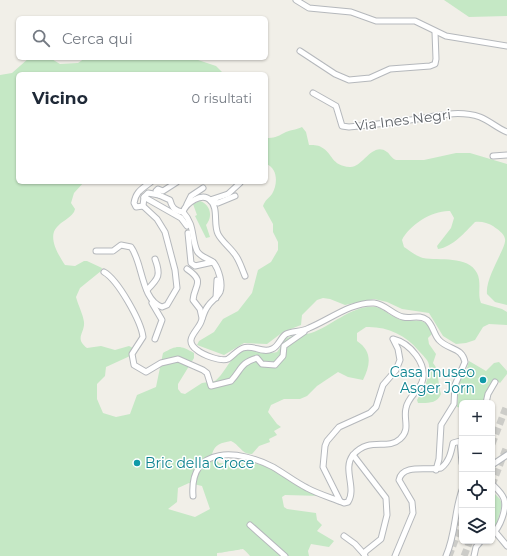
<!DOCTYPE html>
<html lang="it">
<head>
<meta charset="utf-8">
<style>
	body { margin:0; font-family:Montserrat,sans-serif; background:#f2f2f3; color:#1f2937 }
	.controls { position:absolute; right:12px; bottom:12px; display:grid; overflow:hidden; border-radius:6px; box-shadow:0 1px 3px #0004 }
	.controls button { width:36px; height:36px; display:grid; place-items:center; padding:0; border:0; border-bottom:1px solid #e0e1e3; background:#fff; color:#1f2937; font:20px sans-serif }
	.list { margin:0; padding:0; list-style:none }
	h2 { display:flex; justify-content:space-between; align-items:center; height:52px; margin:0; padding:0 16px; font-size:17px }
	h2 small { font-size:13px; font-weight:400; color:#747a83 }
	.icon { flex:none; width:22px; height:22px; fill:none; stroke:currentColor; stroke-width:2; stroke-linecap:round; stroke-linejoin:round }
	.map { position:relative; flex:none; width:507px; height:556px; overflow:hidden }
	.search { position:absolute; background:#fff; box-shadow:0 1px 3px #0004; left:16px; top:16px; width:252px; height:44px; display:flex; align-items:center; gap:10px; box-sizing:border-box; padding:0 14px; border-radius:6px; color:#747a83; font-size:15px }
	.panel { position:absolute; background:#fff; box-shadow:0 1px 3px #0004; left:16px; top:72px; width:252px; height:112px; border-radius:6px }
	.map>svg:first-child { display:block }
	.green { fill:#c5e8c5; fill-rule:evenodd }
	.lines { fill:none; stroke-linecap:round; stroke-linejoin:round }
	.highway-tunnel { stroke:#ccccc8; stroke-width:7; stroke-dasharray:7 3.5; stroke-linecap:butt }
	.minor-casing { stroke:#b5b8bc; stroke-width:7 }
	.minor { stroke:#fff; stroke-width:5 }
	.culture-dot { fill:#0f9aa8; stroke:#fff; stroke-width:1.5 }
	.labels { text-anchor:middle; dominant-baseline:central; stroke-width:3; stroke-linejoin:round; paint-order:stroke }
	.street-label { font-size:14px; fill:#5f6368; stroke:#fff }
	.culture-label { font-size:14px; fill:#0d838f; stroke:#fff; text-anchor:end }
</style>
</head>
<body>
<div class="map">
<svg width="507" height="556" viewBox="0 0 507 556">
	<rect width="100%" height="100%" fill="#f1efe8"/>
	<g class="green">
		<path d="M444 0H507V16L469 17Z"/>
		<path d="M29 58H50L60 64 78 63 85 58H192L216 66 224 74H18V182H84L74 193 71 203 75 209 74 212C69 219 62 221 57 227 47 237 59 256 65 265L75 266 84 261H87L102 268 101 271 80 288 76 297C78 305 83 314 84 322 85 333 74 338 87 348L101 346 115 350 129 346 133 348 130 356 106 367 105 376 97 384V399L103 413 116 417 130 414 137 395 156 387 163 353C177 345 180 345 194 353V358L178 384V389L181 393 185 394 202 383 215 381C226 373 232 350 249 350 259 351 266 355 277 352 281 348 282 341 287 338 295 334 303 335 311 333 332 326 353 304 376 307 385 309 393 319 403 320 418 322 426 316 432 334L428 338 429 344 436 354 433 363C440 370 437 383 441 394 437 404 427 403 418 403L417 400C423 389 430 379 429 365 428 359 422 355 418 350 406 335 386 326 366 327L357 333V341C372 351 371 364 363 380L348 377 338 372 317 386 307 396 300 399H284L271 405 268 412 277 424 281 427 274 431 277 435 269 439 270 442 259 446 252 454C242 455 239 444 231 441 221 443 215 444 212 454L219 463 232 464 249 462 262 465 277 472 305 490 322 496 285 495 282 497 284 507 287 509 316 513 317 520 322 525 317 531 334 541 329 547 311 544 308 551 309 556H250C248 554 246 551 243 549 242 549 221 553 217 553V556H0V75L12 73ZM189 483 202 486 210 509 195 517 168 509 177 502 178 488Z"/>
		<path d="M302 127 306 132 309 145C312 145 318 145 321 147 333 153 331 166 350 167 363 168 372 141 387 152 390 154 391 158 396 160H424L456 153H470L507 164V305L495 302 487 294C485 277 507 247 505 239 504 233 497 229 493 226 488 223 481 221 475 222 465 232 453 247 438 249L437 246 451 228 454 218 450 211C433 210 409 225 402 240L404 247C410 251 416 256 423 258 439 261 468 255 477 273 482 283 477 294 481 303L502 309 507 312V325L489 324 483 327 475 340 466 343 456 344 443 336 429 313 402 309 387 302 374 299 345 305 330 299 323 298 317 300 302 315 301 325 283 332 267 344 244 343 224 355 197 345 199 341 214 332 223 319 238 311 252 293 258 270 271 262 278 250V242L273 232V224L263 206C265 200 269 198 272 194 278 184 278 168 266 164V138C274 138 277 137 284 133 289 130 296 130 302 127Z"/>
		<path d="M200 201C211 205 213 217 206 225L210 237 206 238 195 216 197 215 193 204Z"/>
		<path d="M469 361 486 371 494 363 499 362 507 371V374L500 383 495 379 490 387 484 403H462V408L457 407 459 383 466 371Z"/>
		<path d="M492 491 500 499 502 505 496 527 492 524Z"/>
	</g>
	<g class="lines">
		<g class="highway-tunnel">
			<path d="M492 444 507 405"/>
			<path d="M492 485 507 446"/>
			<path d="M449 556 462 522"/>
			<path d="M464 556 470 541"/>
		</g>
		<g class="minor-casing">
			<g id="minor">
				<path d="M296 0 309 8 351 12 376 21H415L446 36 507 46"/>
				<path d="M300 51 335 74 349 80 370 78 390 69 430 66 435 64 436 59 435 32"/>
				<path d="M313 93 336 106 342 126 349 127C369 125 390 123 410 120 433 117 457 109 480 117 490 121 497 128 507 132"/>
				<path d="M493 156 507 155"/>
				<path d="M159 195 156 191 158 189 163 191 177 182"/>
				<path d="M144 197 181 218 187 226"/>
				<path d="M210 200 228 194 240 183"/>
				<path d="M211 201 218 203 235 196"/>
				<path d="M187 204 191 196 203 188"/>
				<path d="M143 206 136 207 134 203C136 191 142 189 151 182"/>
				<path d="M188 233 191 263 195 266 213 262"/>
				<path d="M96 251H113L121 245 131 247C143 263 141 300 162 307L167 305 177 288 175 270 165 232 157 219 143 206 144 197 148 193 159 195 170 200C172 208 175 211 183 212"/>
				<path d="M187 269C206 282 194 285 193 300L200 309 202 318"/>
				<path d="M104 272C118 280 141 321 143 337L132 354 134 365 146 372 161 363 178 359 203 370 207 373 211 386 231 381C242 369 240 363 257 358L262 364 275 365 283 356 284 346 304 332"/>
				<path d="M245 276C242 269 240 262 236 256 231 248 222 242 218 234 213 224 219 208 210 200 202 192 186 203 183 212 195 225 191 237 197 251 201 258 209 258 214 263 219 270 223 284 220 292 217 298 211 301 208 306 204 311 203 317 201 322 197 332 183 340 197 350 203 355 221 362 228 359 233 356 237 350 243 348 253 344 262 354 272 349 279 346 280 338 286 334 293 331 302 332 309 328 329 320 351 302 374 303 385 304 393 315 403 317 412 319 419 314 427 320 433 325 434 335 439 340 448 350 462 347 465 362L455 385 454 404 441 425 439 459 436 470"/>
				<path d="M147 290C159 278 161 275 155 259"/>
				<path d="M216 298 217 280"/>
				<path d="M152 303 162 320 155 339"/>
				<path d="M486 403 488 394 495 382"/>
				<path d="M492 465 507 455"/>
				<path d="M492 484C496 488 502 493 504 499 507 509 500 528 492 534"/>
				<path d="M193 496C189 444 240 450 273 467 285 474 295 482 307 488 318 494 332 498 344 503L348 502C357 488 342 469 353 455"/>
				<path d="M340 501 323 467 325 446 327 441 339 427 370 413 376 407 383 385 396 370 400 360 398 349 393 339C410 343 428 364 422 382 418 392 408 397 406 408 403 420 411 429 400 439 387 451 370 436 353 455L386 498 387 515 381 539 366 551 364 554 365 556"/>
				<path d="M250 525 285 556"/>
				<path d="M492 528 507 546"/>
				<path d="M344 536 355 544 364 554"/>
				<path d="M395 556 413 513 412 502 399 480C402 463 429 471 441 468 449 462 451 453 453 443L460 441 462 463"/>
				<path d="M446 556C456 533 454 512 462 490"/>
				<path d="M474 556 476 547 481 541"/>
			</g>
		</g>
		<use href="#minor" class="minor"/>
	</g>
	<g class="culture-dot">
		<circle cx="483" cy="380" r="4"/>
		<circle cx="137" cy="463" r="4"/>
	</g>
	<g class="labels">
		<g class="street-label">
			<text transform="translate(403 120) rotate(-7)">Via Ines Negri</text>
		</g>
		<g class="culture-label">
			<text x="475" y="372">Casa museo<tspan x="475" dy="16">Asger Jorn</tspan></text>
			<text x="145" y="463" text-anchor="start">Bric della Croce</text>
		</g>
	</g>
</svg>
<div class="controls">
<button>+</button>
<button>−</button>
<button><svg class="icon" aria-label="locate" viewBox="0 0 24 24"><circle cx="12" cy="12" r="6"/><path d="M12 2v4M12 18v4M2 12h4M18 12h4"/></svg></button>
<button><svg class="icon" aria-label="layers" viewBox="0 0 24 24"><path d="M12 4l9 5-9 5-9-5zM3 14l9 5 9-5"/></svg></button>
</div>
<div class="search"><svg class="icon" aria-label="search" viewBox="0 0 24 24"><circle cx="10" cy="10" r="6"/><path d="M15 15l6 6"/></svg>Cerca qui</div>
<section class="panel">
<h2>Vicino<small>0 risultati</small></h2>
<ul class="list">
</ul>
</section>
</div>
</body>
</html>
